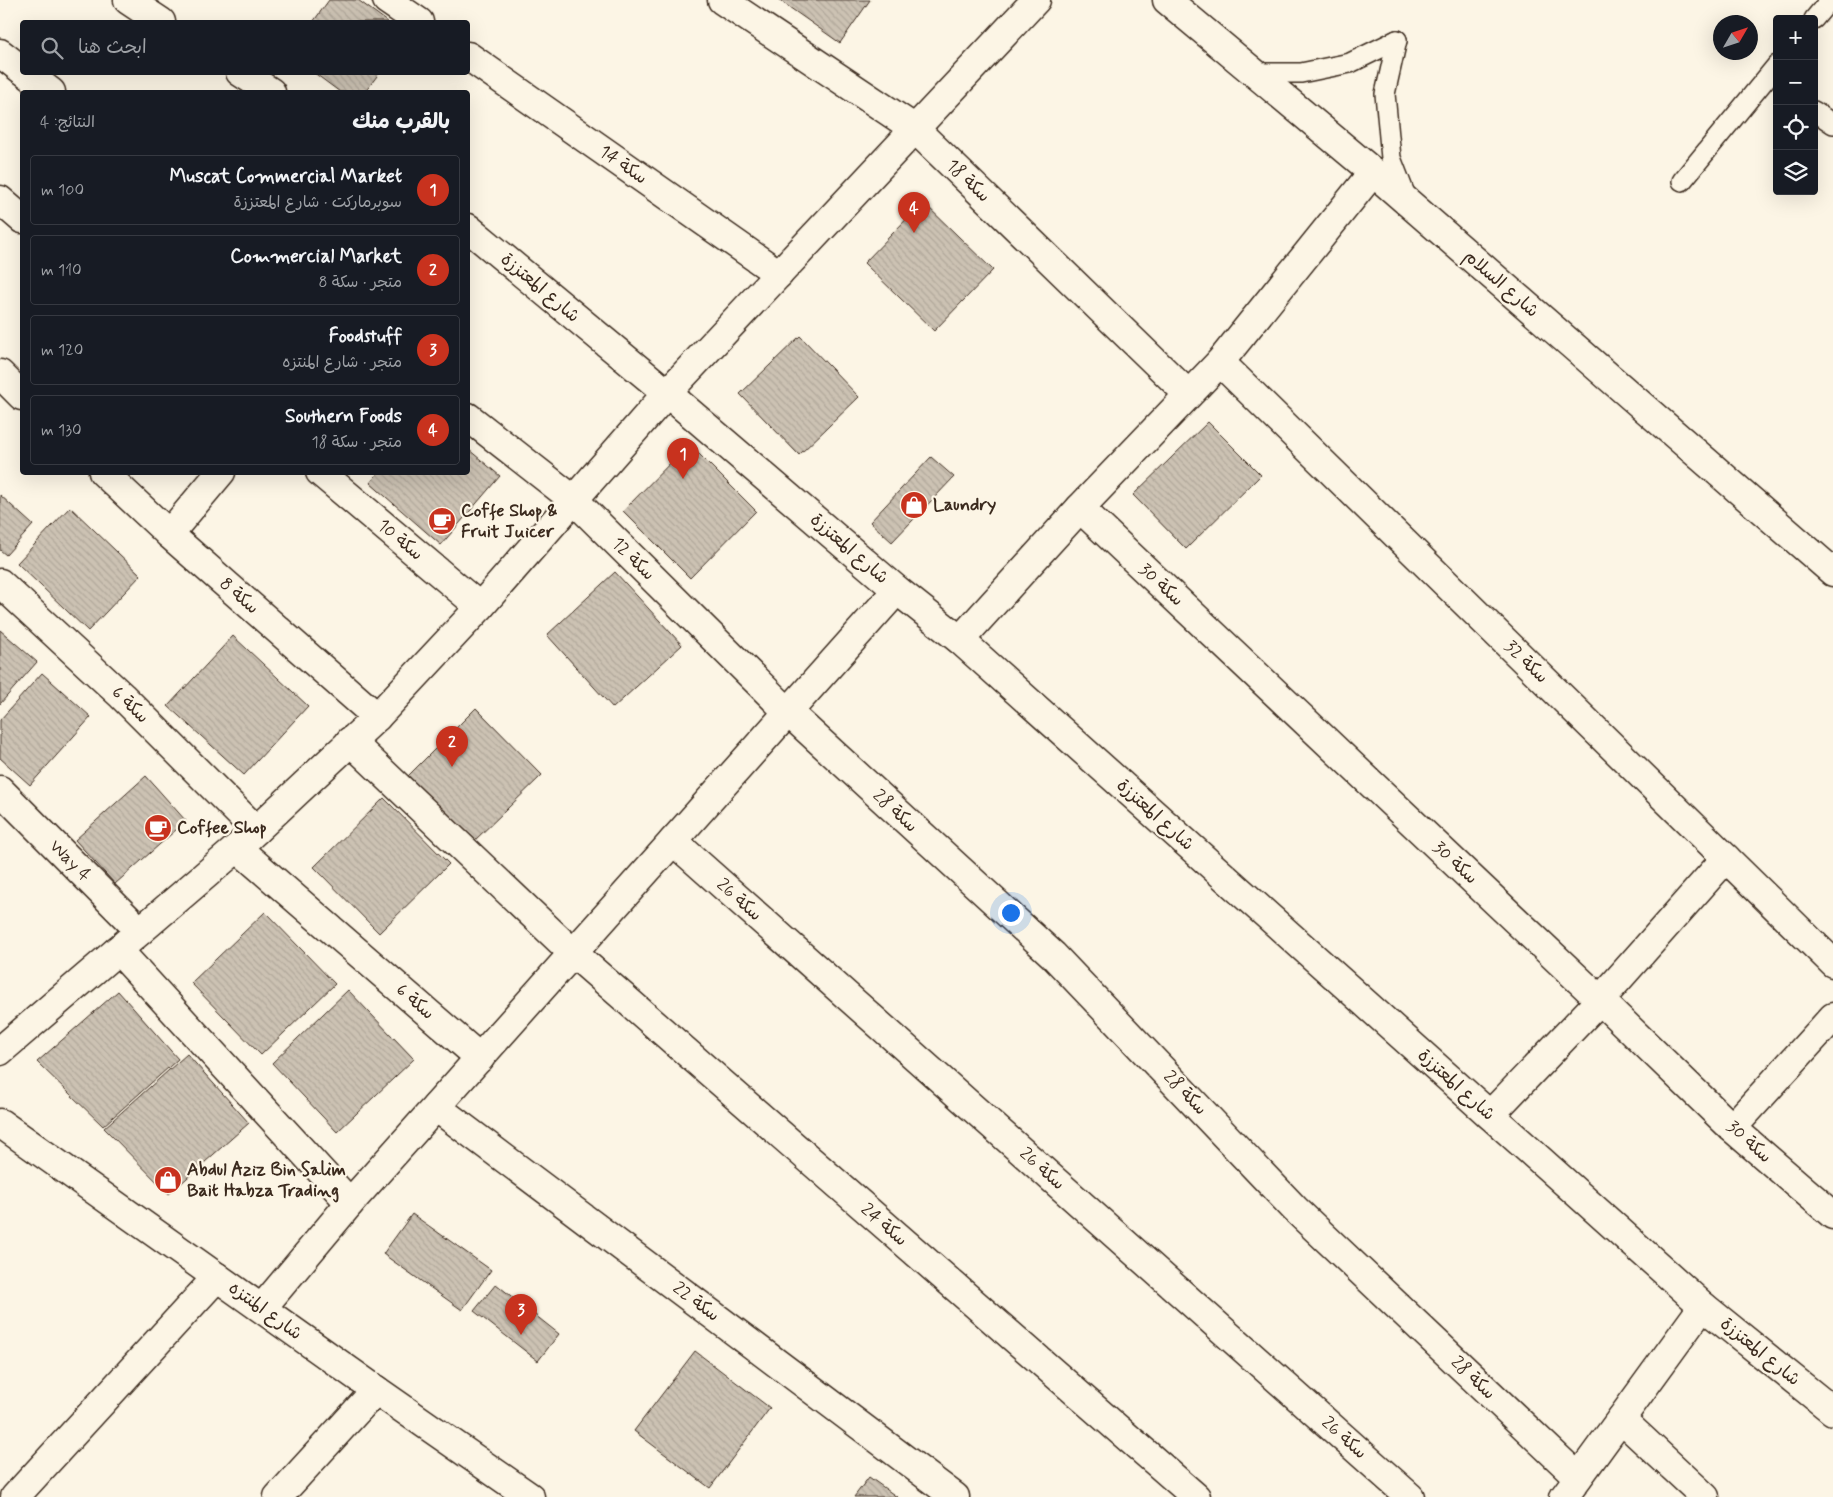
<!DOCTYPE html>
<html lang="ar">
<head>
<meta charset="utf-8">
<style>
	body { margin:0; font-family:Mynerve,"Playpen Sans Arabic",sans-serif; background:#242831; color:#f1f3f6; direction:rtl }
	.controls { position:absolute; right:15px; top:15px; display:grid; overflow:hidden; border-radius:5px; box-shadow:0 5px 20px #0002 }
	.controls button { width:45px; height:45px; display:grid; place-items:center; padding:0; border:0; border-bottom:1px solid #363941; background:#171b24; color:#f1f3f6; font:25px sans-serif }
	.compass { position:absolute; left:1713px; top:15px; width:45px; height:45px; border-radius:50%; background:#171b24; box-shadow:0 5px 20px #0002; rotate:51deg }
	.you { position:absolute; left:1010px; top:912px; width:18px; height:18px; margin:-12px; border:4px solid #fff; border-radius:50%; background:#1a73e8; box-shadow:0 0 0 8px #1a73e833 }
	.badge { display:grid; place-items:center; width:32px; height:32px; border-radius:50%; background:#c8321e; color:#fff; font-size:16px; font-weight:700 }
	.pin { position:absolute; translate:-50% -41px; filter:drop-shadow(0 1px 2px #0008) }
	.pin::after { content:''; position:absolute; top:26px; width:18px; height:15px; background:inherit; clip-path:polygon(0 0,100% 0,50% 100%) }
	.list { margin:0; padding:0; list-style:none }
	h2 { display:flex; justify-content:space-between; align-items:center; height:65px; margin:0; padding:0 20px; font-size:21px }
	h2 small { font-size:16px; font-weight:400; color:#9ea1a6 }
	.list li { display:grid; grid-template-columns:32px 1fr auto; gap:15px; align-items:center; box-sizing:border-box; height:70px; margin:0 10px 10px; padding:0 10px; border:1px solid #363941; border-radius:5px }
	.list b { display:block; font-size:19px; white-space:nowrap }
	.list p { margin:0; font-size:16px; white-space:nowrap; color:#9ea1a6 }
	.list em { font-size:16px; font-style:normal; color:#9ea1a6 }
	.icon { flex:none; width:28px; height:28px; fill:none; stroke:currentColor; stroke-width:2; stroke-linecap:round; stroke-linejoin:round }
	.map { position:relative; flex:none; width:1833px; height:1497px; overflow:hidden; direction:ltr }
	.search { position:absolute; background:#171b24; box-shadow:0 5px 20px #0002; left:20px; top:20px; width:450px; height:55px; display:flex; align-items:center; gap:12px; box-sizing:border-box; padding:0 18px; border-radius:5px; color:#9ea1a6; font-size:19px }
	.panel { position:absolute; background:#171b24; box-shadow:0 5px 20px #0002; left:20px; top:90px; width:450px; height:385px; border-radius:5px; direction:rtl }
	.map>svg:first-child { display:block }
	.building { fill:url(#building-back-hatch); stroke:#3b2a1e }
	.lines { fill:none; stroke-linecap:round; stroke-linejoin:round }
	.service-casing { stroke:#3b2a1e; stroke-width:22 }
	.pedestrian-casing { stroke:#3b2a1e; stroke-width:31 }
	.minor-casing { stroke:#3b2a1e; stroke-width:31 }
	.tertiary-casing { stroke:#3b2a1e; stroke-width:31 }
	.service { stroke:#fcf5e5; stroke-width:19 }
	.pedestrian { stroke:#fcf5e5; stroke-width:28 }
	.minor { stroke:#fcf5e5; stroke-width:28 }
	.tertiary { stroke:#fcf5e5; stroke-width:28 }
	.labels { text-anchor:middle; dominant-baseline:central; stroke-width:4.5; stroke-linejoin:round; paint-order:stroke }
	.street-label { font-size:18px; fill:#3b2a1e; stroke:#fcf5e5 }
	.poi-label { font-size:18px; font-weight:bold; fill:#3b2a1e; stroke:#fcf5e5; text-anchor:start }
</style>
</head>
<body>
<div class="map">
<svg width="1833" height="1497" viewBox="0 0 1833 1497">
	<defs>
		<pattern id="building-back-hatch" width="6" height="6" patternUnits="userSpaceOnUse" patternTransform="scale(1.25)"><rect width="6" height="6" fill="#ccc2b3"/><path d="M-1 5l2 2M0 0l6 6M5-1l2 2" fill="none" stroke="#b0a79a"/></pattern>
	</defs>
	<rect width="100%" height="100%" fill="#fcf5e5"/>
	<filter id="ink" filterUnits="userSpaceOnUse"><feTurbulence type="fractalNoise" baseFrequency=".02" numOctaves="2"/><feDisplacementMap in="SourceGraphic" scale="10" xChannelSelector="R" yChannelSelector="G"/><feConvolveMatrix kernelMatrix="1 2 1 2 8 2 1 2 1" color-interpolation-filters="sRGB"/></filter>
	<g filter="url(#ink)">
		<g class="building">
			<path d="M329 0H358L388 22H313Z"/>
			<path d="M779 0H870L840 43Z"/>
			<path d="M313 72H380L365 92H340Z"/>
			<path d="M923 202 993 270 934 331 864 263Z"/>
			<path d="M800 336 859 397 799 455 740 394Z"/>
			<path d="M1208 422 1261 475 1186 549 1133 495Z"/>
			<path d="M689 444 756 511 690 578 623 511Z"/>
			<path d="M468 449 500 476 441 545 370 483 379 472H468Z"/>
			<path d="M931 457 954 477 892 542 870 522Z"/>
			<path d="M0 495 33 525 6 555 0 550Z"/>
			<path d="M70 507 141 575 88 631 17 563Z"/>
			<path d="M615 572 682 645 613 708 547 635Z"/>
			<path d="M0 630 37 662 0 704Z"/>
			<path d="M233 636 308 706 244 775 168 706Z"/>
			<path d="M42 673 91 717 30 785 0 758V720Z"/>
			<path d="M476 708 542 775 472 843 407 777Z"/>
			<path d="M146 776 186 821 115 884 75 840Z"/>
			<path d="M384 798 449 864 379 933 314 867Z"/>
			<path d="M265 912 335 984 261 1055 191 983Z"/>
			<path d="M348 990 414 1059 337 1132 272 1063Z"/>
			<path d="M118 991 178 1059 103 1126 37 1062Z"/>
			<path d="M187 1054 249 1123 169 1194 104 1128Z"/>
			<path d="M412 1214 491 1270 462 1310 383 1254Z"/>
			<path d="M496 1284 559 1334 538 1361 474 1311Z"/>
			<path d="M695 1351 770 1408 710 1488 634 1431Z"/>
			<path d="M869 1477 897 1497H854Z"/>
		</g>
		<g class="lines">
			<g class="service-casing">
				<g id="service">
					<path d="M1814 19 1830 0"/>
					<path d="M1397 40 1385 94 1391 158 1407 199"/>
					<path d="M1254 73H1301L1350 63 1397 40"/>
					<path d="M1814 111 1833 124"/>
					<path d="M1682 181 1777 65"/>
				</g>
			</g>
			<g class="pedestrian-casing">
				<g id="pedestrian">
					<path d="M169 534 221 472"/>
					<path d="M0 790 140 931"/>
				</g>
			</g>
			<g class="minor-casing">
				<g id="minor">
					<path d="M128 0 161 22"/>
					<path d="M387 0 419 22"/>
					<path d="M722 0 915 129 1188 394"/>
					<path d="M0 53 22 70"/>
					<path d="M468 56 779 274"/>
					<path d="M25 72 51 92"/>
					<path d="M240 72 271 92"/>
					<path d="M0 200 22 219"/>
					<path d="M468 228 667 393 897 590 960 640 1703 1306 1833 1411"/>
					<path d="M1220 362 1833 963"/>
					<path d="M0 374 22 396"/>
					<path d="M468 417 574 500 788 712 1053 955 1295 1209 1578 1477"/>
					<path d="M103 472 169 534 377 717"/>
					<path d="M320 472 480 607"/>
					<path d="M1080 508 1600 1000 1732 1128 1833 1215"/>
					<path d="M0 583 122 696 256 830"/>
					<path d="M960 640 1080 508 1220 362 1373 172"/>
					<path d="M350 741 573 953 1196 1497"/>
					<path d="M673 841 1410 1497"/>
					<path d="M237 848 480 1058"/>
					<path d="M118 950 350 1203"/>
					<path d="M436 1107 955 1497"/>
					<path d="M1490 1115 1600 1000 1726 858"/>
					<path d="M1732 1128 1833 1017"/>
					<path d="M262 1308 350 1203 897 590"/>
					<path d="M1621 1419 1705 1497"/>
					<path d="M15 1497 217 1277"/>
					<path d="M278 1497 376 1390"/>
					<path d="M1564 1497 1703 1306"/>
				</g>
			</g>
			<g class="tertiary-casing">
				<g id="tertiary">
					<path d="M1167 0 1373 172 1833 572"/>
					<path d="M0 1051 237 848 377 717 480 607 667 393 1036 0"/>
					<path d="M0 1123 376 1390 530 1497"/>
				</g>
			</g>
			<use href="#service" class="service"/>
			<use href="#pedestrian" class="pedestrian"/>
			<use href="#minor" class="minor"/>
			<use href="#tertiary" class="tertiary"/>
		</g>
	</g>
	<defs>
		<g id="shop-disc" transform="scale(1.4375)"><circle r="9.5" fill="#c8321e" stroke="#fcf5e5"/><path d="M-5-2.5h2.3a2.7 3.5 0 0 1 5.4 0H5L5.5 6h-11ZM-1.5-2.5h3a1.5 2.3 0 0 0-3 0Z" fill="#fff"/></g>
		<g id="cafe-disc" transform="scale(1.4375)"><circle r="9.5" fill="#c8321e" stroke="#fcf5e5"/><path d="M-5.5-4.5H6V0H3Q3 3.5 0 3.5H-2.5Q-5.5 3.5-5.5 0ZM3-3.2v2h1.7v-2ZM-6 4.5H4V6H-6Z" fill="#fff"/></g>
	</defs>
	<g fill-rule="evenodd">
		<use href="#shop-disc" x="914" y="505"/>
		<use href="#cafe-disc" x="442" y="521"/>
		<use href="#cafe-disc" x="158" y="828"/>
		<use href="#shop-disc" x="168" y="1180"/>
	</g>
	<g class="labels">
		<g class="street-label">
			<text transform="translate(623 165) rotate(35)">سكة 14</text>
			<text transform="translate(968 181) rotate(44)">سكة 18</text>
			<text transform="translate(1501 284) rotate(41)">شارع السلام</text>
			<text transform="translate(540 288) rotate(40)">شارع المعتززة</text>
			<text transform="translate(400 540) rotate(40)">سكة 10</text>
			<text transform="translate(849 549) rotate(41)">شارع المعتززة</text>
			<text transform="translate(633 559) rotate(45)">سكة 12</text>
			<text transform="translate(1161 585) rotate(43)">سكة 30</text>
			<text transform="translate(239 596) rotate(41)">سكة 8</text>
			<text transform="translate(1526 662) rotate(44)">سكة 32</text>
			<text transform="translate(130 705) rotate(44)">سكة 6</text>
			<text transform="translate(895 811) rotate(43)">سكة 28</text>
			<text transform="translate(1155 815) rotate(42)">شارع المعتززة</text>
			<text transform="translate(70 861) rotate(45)">Way 4</text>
			<text transform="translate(1455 863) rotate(43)">سكة 30</text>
			<text transform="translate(739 900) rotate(42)">سكة 26</text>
			<text transform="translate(415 1002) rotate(41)">سكة 6</text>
			<text transform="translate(1456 1085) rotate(42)">شارع المعتززة</text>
			<text transform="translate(1185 1093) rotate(46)">سكة 28</text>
			<text transform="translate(1749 1142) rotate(42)">سكة 30</text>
			<text transform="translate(1042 1169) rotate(42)">سكة 26</text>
			<text transform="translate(884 1225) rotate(41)">سكة 24</text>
			<text transform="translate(696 1302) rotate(37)">سكة 22</text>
			<text transform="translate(265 1311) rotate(36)">شارع المنتزه</text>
			<text transform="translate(1760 1352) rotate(39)">شارع المعتززة</text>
			<text transform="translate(1473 1378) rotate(44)">سكة 28</text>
			<text transform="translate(1344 1438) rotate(42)">سكة 26</text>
		</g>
		<g class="poi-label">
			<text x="933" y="505">Laundry</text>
			<text x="461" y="511">Coffe Shop &amp;<tspan x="461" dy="21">Fruit Juicer</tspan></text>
			<text x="177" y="828">Coffee Shop</text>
			<text x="187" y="1170">Abdul Aziz Bin Salim<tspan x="187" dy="21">Bait Habza Trading</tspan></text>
		</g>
	</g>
</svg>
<div class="controls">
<button>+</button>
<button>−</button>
<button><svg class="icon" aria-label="locate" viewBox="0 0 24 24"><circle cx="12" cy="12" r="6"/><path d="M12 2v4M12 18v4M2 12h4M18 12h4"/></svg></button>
<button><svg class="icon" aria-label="layers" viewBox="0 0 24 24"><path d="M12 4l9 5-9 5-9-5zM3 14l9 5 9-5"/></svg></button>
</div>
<svg class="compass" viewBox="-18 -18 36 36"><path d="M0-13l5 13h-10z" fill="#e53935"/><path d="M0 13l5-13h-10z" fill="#9ea1a6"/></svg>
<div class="you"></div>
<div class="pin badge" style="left:683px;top:479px">1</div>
<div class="pin badge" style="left:452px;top:767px">2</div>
<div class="pin badge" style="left:521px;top:1335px">3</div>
<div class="pin badge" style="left:914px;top:233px">4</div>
<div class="search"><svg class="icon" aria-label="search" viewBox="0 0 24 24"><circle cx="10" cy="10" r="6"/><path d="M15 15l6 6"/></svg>ابحث هنا</div>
<section class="panel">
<h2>بالقرب منك<small>النتائج: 4</small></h2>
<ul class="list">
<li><span class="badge">1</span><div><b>Muscat Commercial Market</b><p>سوبرماركت · شارع المعتززة</p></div><em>100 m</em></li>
<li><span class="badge">2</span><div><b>Commercial Market</b><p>متجر · سكة 8</p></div><em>110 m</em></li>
<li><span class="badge">3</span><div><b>Foodstuff</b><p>متجر · شارع المنتزه</p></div><em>120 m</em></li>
<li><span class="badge">4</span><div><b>Southern Foods</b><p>متجر · سكة 18</p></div><em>130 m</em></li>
</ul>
</section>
</div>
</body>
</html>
